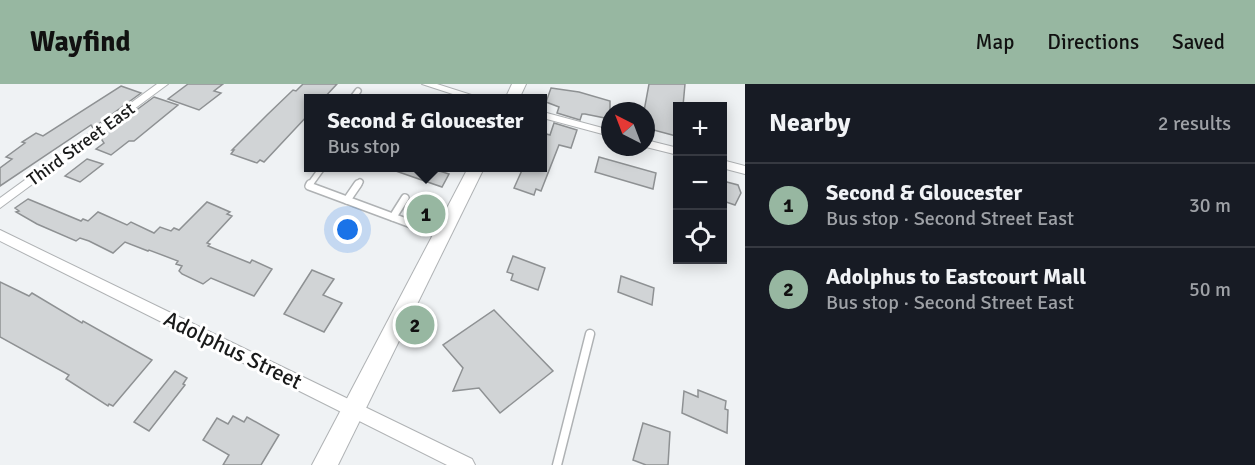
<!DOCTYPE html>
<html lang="en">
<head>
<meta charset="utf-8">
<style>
	body { margin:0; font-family:Signika,sans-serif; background:#20242c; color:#f1f3f6 }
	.controls { position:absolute; right:18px; top:18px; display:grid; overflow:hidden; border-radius:0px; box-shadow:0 3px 15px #0003 }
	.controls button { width:54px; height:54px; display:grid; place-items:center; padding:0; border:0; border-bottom:2px solid #363941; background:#171b24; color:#f1f3f6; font:30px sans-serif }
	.compass { position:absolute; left:601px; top:18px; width:54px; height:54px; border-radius:50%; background:#171b24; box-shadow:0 3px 15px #0003; rotate:318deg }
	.you { position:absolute; left:348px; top:146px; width:21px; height:21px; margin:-15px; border:4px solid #fff; border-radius:50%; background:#1a73e8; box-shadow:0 0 0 9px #1a73e833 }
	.badge { display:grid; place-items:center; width:39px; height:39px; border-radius:50%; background:#97b7a1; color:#111; font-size:20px; font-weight:700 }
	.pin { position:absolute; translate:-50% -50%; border:3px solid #fff; box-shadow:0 2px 6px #0006 }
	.popup { position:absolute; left:304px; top:10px; width:243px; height:78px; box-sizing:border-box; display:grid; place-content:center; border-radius:0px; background:#171b24; filter:drop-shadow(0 2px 4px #0005); font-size:20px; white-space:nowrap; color:#9ea1a6 }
	.popup b { font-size:22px; color:#f1f3f6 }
	.popup::after { content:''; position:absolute; left:50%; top:100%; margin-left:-12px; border:12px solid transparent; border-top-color:#171b24 }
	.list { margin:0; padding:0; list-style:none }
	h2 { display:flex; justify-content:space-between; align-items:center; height:78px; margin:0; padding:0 24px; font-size:26px }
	h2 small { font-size:20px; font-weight:400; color:#9ea1a6 }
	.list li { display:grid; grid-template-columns:39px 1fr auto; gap:18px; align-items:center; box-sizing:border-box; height:84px; padding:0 24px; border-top:2px solid #363941 }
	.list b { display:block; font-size:22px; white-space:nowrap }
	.list p { margin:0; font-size:20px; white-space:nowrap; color:#9ea1a6 }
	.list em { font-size:20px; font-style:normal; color:#9ea1a6 }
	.icon { flex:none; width:33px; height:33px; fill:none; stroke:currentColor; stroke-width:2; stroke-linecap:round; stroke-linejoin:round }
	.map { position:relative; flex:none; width:745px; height:381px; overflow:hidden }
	header { display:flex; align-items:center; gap:36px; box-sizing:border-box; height:84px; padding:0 30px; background:#97b7a1; color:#111 }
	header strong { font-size:28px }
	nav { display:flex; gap:33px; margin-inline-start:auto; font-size:21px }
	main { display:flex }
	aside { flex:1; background:#171b24 }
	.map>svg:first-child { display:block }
	.building { fill:#d1d4d6; stroke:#8e9193; stroke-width:1.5 }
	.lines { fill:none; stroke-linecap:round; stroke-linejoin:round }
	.service-far2-casing { stroke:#afb2b4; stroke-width:8 }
	.service-far1-casing { stroke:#afb2b4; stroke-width:10 }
	.service-casing { stroke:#afb2b4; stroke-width:11 }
	.minor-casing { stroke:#afb2b4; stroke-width:2 }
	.secondary-casing { stroke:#afb2b4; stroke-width:2 }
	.service-far2 { stroke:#fff; stroke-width:5 }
	.service-far1 { stroke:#fff; stroke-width:7 }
	.service { stroke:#fff; stroke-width:8 }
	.minor { fill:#fff; fill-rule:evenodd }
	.secondary { fill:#fff; fill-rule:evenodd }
	.labels { text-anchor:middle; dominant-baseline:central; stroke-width:6; stroke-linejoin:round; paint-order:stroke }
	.far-street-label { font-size:18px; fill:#191a1a; stroke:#fff }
	.street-label { font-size:22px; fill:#191a1a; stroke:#fff }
</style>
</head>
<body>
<header>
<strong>Wayfind</strong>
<nav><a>Map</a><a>Directions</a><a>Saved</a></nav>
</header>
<main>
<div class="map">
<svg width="745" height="381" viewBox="0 0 745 381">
	<rect width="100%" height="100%" fill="#eff2f4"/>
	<g class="building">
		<path d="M188 0H223L214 7 221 9 199 26 168 15Z"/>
		<path d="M303 0H337L323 15H309V30L264 78 260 76 257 79 231 70 234 66H232L267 31 293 6 296 7Z"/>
		<path d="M649 0H685L683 22H678L676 52 646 44V27H644Z"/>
		<path d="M121 2 141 9 93 44 91 41 0 102V84L12 75 6 73 25 59 22 58 36 49 43 52Z"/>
		<path d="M551 4 579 8 610 17V35L585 30H582L580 36 557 29 559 23 546 18Z"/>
		<path d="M154 13 178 21 134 57H129L111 71 96 65 104 59 100 53Z"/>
		<path d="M554 39 577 46 571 64 559 61 541 107 536 105 534 111 514 104 523 84H543V49L550 51Z"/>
		<path d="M599 73 656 89 653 105 595 88Z"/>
		<path d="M87 75 103 80 80 98 65 92Z"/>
		<path d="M394 84H430L449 90 442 103 393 86Z"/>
		<path d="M723 97 738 101 741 109 735 121 723 117Z"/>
		<path d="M28 115 81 137 83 135 88 137 98 128 127 141 131 138 154 149 160 143 171 147 174 144 179 146 207 118 230 128 227 130 232 132 207 159 210 160 208 162 250 179 252 176 272 185 254 212 211 194 203 200 182 190 179 187 182 182 176 180 178 177 149 166 148 167 125 158 113 169 89 157 80 154 76 157 37 140 16 128 19 127 15 124Z"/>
		<path d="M513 172 545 184 538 206 511 196 513 190 507 188Z"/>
		<path d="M312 186 334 195 323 211 342 219 324 248 284 230Z"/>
		<path d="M621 192 654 204 652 221 618 208Z"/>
		<path d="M0 198 29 212 32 209 82 239 83 237 152 276 113 322 109 320 108 322 66 295 69 291 0 253Z"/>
		<path d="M494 226 553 287 500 329 479 304 453 307 463 284 443 261Z"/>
		<path d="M175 287 187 294 183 300 185 301 149 347 134 338Z"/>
		<path d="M698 306 726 317 725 325 728 326 727 349 682 329 684 307 698 313Z"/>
		<path d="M233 332 244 338 247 333 279 351 261 381H223L229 371 203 356 217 334 228 340Z"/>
		<path d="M643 339 670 348 668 381H646L633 376Z"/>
	</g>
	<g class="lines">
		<g class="service-far2-casing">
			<g id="service-far2">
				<path d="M352 15 358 7"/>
				<path d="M309 102 322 84"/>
				<path d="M357 102 360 98"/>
			</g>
		</g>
		<g class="service-far1-casing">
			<g id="service-far1">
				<path d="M310 100 309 102 441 151"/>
				<path d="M347 116 358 100"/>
				<path d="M393 133 405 114"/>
			</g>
		</g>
		<g class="service-casing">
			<path id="service" d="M557 381 590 250"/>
		</g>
		<g class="minor-casing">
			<g id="minor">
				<path d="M157 0H168L0 124V114Z"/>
				<path d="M422 0H437L484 15H468Z"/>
				<path d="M543 28 610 46V52L543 34Z"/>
				<path d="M646 56 678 64V71L646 63Z"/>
				<path d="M722 76 745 82V90L722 84Z"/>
				<path d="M0 146 472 375 475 381H447L0 157Z"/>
			</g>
		</g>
		<g class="secondary-casing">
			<g id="secondary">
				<path d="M512 0H526L519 15H505Z"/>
				<path d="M468 84H484L338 381H312Z"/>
			</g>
		</g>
		<use href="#service-far2" class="service-far2"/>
		<use href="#service-far1" class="service-far1"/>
		<use href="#service" class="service"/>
		<use href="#minor" class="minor"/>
		<use href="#secondary" class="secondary"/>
	</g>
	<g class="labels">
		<g class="far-street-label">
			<text transform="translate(81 60) rotate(-36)">Third Street East</text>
		</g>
		<g class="street-label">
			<text transform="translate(233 266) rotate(26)">Adolphus Street</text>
		</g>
	</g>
</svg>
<div class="controls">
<button>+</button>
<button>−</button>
<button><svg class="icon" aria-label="locate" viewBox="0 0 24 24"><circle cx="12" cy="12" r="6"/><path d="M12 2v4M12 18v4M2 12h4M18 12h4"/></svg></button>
</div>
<svg class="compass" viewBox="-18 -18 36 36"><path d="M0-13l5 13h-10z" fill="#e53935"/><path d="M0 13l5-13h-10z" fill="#9ea1a6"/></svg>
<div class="you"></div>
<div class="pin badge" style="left:426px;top:130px">1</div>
<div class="popup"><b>Second &amp; Gloucester</b>Bus stop</div>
<div class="pin badge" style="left:415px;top:241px">2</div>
</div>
<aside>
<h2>Nearby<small>2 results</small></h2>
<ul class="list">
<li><span class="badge">1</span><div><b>Second &amp; Gloucester</b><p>Bus stop · Second Street East</p></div><em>30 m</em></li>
<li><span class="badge">2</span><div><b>Adolphus to Eastcourt Mall</b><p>Bus stop · Second Street East</p></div><em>50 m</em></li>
</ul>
</aside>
</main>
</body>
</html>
